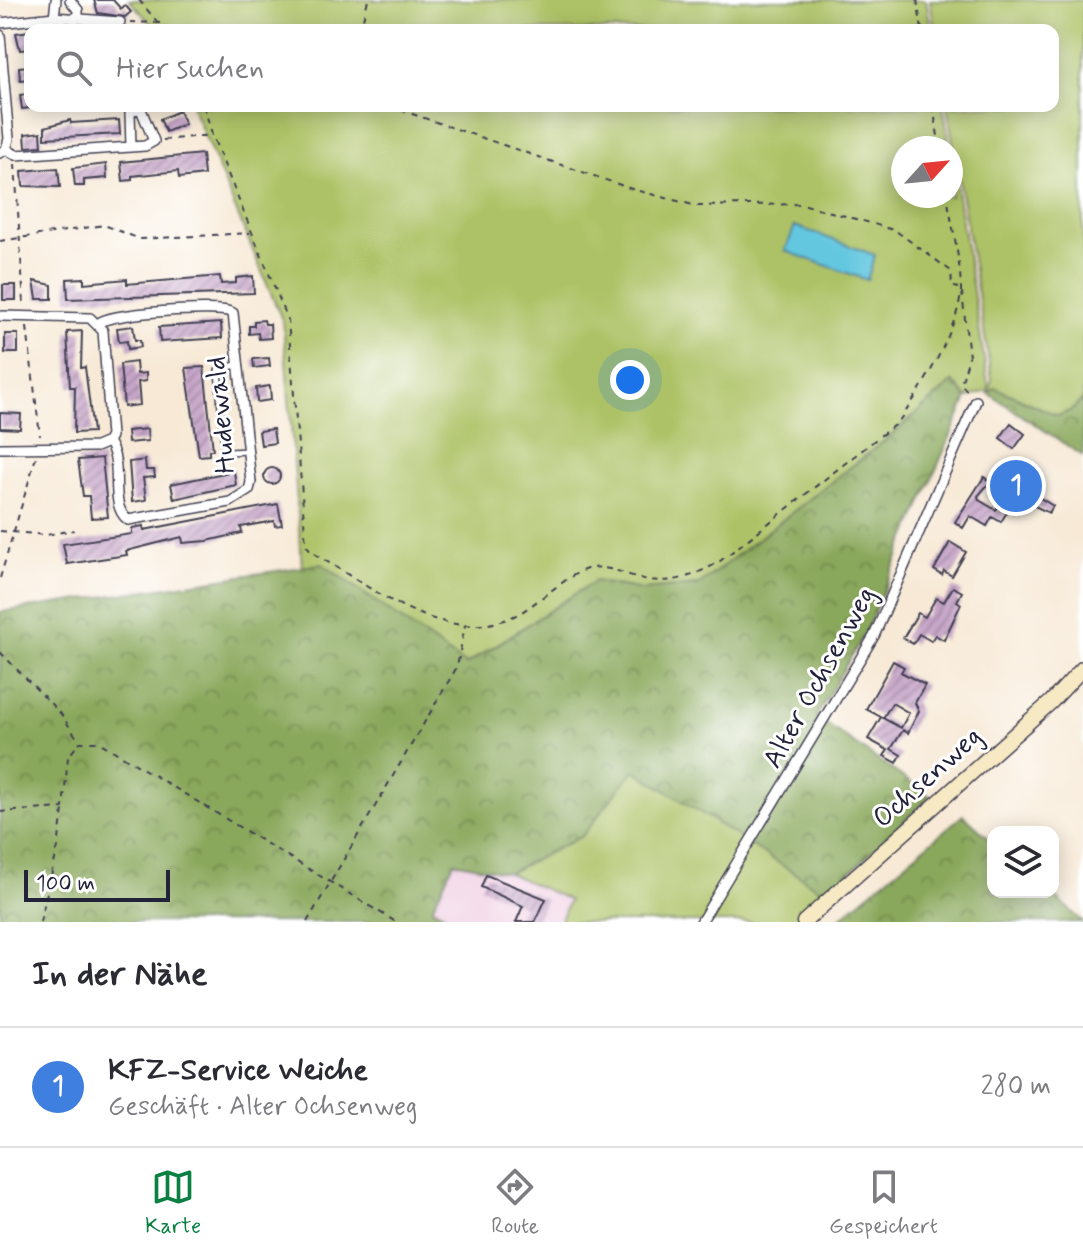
<!DOCTYPE html>
<html lang="de">
<head>
<meta charset="utf-8">
<style>
	body { margin:0; font-family:Mynerve,sans-serif; background:#f2f2f3; color:#2b2b33 }
	.controls { position:absolute; right:24px; bottom:24px; display:grid; overflow:hidden; border-radius:16px; box-shadow:0 4px 20px #0003 }
	.controls button { width:72px; height:72px; display:grid; place-items:center; padding:0; border:0; border-bottom:2px solid #e1e1e2; background:#fff; color:#2b2b33; font:40px sans-serif }
	.compass { position:absolute; left:891px; top:136px; width:72px; height:72px; border-radius:50%; background:#fff; box-shadow:0 4px 20px #0003; rotate:63deg }
	.scale { position:absolute; left:24px; bottom:20px; width:146px; box-sizing:border-box; padding-left:8px; border:4px solid #22223b; border-top:0; font-size:22px; line-height:28px; white-space:nowrap; color:#22223b; -webkit-text-stroke:6px #fff; paint-order:stroke }
	.you { position:absolute; left:630px; top:380px; width:28px; height:28px; margin:-20px; border:6px solid #fff; border-radius:50%; background:#1a73e8; box-shadow:0 0 0 12px #1a73e833 }
	.badge { display:grid; place-items:center; width:52px; height:52px; border-radius:50%; background:#0b8043; color:#fff; font-size:26px; font-weight:700 }
	.pin { position:absolute; translate:-50% -50%; border:4px solid #fff; box-shadow:0 2px 8px #0006 }
	.list { margin:0; padding:0; list-style:none }
	h2 { display:flex; justify-content:space-between; align-items:center; height:104px; margin:0; padding:0 32px; font-size:34px }
	h2 small { font-size:26px; font-weight:400; color:#7c7c81 }
	.list li { display:grid; grid-template-columns:52px 1fr auto; gap:24px; align-items:center; box-sizing:border-box; height:120px; padding:0 32px; border-top:2px solid #e1e1e2 }
	.list b { display:block; font-size:30px; white-space:nowrap }
	.list p { margin:0; font-size:26px; white-space:nowrap; color:#7c7c81 }
	.list em { font-size:26px; font-style:normal; color:#7c7c81 }
	.icon { flex:none; width:44px; height:44px; fill:none; stroke:currentColor; stroke-width:2; stroke-linecap:round; stroke-linejoin:round }
	.map { position:relative; flex:none; width:1083px; height:922px; overflow:hidden }
	.search { position:absolute; background:#fff; box-shadow:0 4px 20px #0003; left:24px; right:24px; top:24px; height:88px; display:flex; align-items:center; gap:20px; box-sizing:border-box; padding:0 28px; border-radius:16px; color:#7c7c81; font-size:30px }
	.sheet { height:224px; background:#fff }
	nav { display:flex; justify-content:space-around; align-items:center; box-sizing:border-box; height:112px; border-top:2px solid #e1e1e2; background:#fff; font-size:22px; color:#7c7c81 }
	nav a { display:grid; justify-items:center; gap:4px }
	nav .on { color:#0b8043 }
	.map>svg:first-child { display:block }
	.built { fill:#f1d0e4 }
	.green { fill:#adc266; stroke:#687250; stroke-width:2 }
	.forest { fill:url(#forest-crowns); stroke:#56654b; stroke-width:2 }
	.water { fill:#63c7e0; stroke:#42748e; stroke-width:2 }
	.building { fill:url(#building-hatch) }
	.lines { fill:none; stroke-linecap:round; stroke-linejoin:round }
	.lane-casing { stroke:#424052; stroke-width:8 }
	.street-casing { stroke:#424052; stroke-width:12 }
	.secondary-casing { stroke:#424052; stroke-width:17 }
	.path { stroke:#424052; stroke-width:2; stroke-dasharray:6 6; stroke-linecap:butt }
	.lane { stroke:#fff; stroke-width:5 }
	.street { stroke:#fff; stroke-width:9 }
	.secondary { stroke:#f6e9c3; stroke-width:14 }
	.labels { text-anchor:middle; dominant-baseline:central; stroke-width:6; stroke-linejoin:round; paint-order:stroke }
	.street-label { font-size:28px; fill:#22223b; stroke:#fff }
</style>
</head>
<body>
<div class="map">
<svg width="1083" height="922" viewBox="0 0 1083 922">
	<defs>
		<pattern id="forest-crowns" width="20" height="18" patternUnits="userSpaceOnUse" patternTransform="scale(2)"><rect width="20" height="18" fill="#8aa85b"/><path d="M2 6a3 3 0 1 1 6 0M12 15a3 3 0 1 1 6 0" fill="none" stroke="#70884c"/></pattern>
		<pattern id="building-hatch" width="6" height="6" patternUnits="userSpaceOnUse" patternTransform="scale(2)"><rect width="6" height="6" fill="#c6a4c8"/><path d="M-1 1l2-2M0 6l6-6M5 7l2-2" fill="none" stroke="#a085a4"/></pattern>
	</defs>
	<rect width="100%" height="100%" fill="#fff"/>
	<filter id="ink" filterUnits="userSpaceOnUse"><feTurbulence type="fractalNoise" baseFrequency=".0125" numOctaves="2"/><feDisplacementMap in="SourceGraphic" scale="16" xChannelSelector="R" yChannelSelector="G"/><feConvolveMatrix kernelMatrix="1 2 1 2 8 2 1 2 1" color-interpolation-filters="sRGB"/></filter>
	<filter id="wash" filterUnits="userSpaceOnUse"><feTurbulence type="fractalNoise" baseFrequency=".006" numOctaves="4" result="noise"/><feDisplacementMap in="SourceGraphic" scale="32" xChannelSelector="R" yChannelSelector="G"/><feGaussianBlur stdDeviation="1.8" result="paint"/><feColorMatrix in="noise" values="0 0 0 0 0 0 0 0 0 0 0 0 0 0 0 0 0 1.4 0 .05"/><feComposite in="paint" operator="in"/></filter>
	<g filter="url(#wash)">
		<rect width="100%" height="100%" fill="#f7e9d5"/>
		<path class="built" d="M454 862 508 873 569 900 560 922H458L432 908Z"/>
		<g class="green">
			<path d="M129 0H926L931 30H157Z"/>
			<path d="M930 0H1083V399L1072 410 1058 416 996 388 967 398 953 382 883 442 699 585 642 590 595 581 465 665 322 564 302 567 283 322 192 106H943L950 148H903V196H951V154L989 390 992 380 947 106H1053V30H935Z"/>
			<path d="M634 769 827 894 795 922H560L569 900 508 873 582 836Z"/>
		</g>
		<g class="forest">
			<path d="M953 382 967 398 865 633 816 717 930 796 827 894 634 770 582 836 508 873 454 862 432 908 458 922H0V612L322 564 466 665 595 581 642 590 699 585 883 442Z"/>
			<path d="M996 388 1058 416 1072 410 1083 399V456L988 393Z"/>
			<path d="M963 815 993 842V892H1050L1083 922H835Z"/>
		</g>
		<path class="water" d="M795 226 875 255 867 280 785 251Z"/>
		<g id="blocks">
			<g class="building">
				<path d="M94 0H113L121 9 125 5 131 12 125 17 98 13Z"/>
				<path d="M30 31V49L20 50 16 33Z"/>
				<path d="M30 66V79L20 80 19 67Z"/>
				<path d="M30 94V108L22 109 20 95Z"/>
				<path d="M179 111 185 124 166 132 160 119Z"/>
				<path d="M70 120 71 123 119 120 120 134 45 138V127Z"/>
				<path d="M41 132 42 146 26 147 25 134Z"/>
				<path d="M202 154 204 175 179 178 178 171 132 176V180L123 181 121 162Z"/>
				<path d="M106 164 107 178 84 180V186H75L73 168Z"/>
				<path d="M58 168 60 187 23 186 22 171Z"/>
				<path d="M220 276 221 284 236 283V278L253 276 254 293 68 299 67 279 84 278V283L127 279V284Z"/>
				<path d="M34 281 52 285V299H37Z"/>
				<rect x="3" y="285" width="13" height="15"/>
				<path d="M264 320 265 324H270L271 338 259 339 258 333 249 334V326H254V321Z"/>
				<path d="M221 323 222 338 160 342 159 327Z"/>
				<path d="M133 326 135 340H140L141 347 128 349 127 341 119 342 117 328Z"/>
				<path d="M82 331 81 368 85 367 93 432 74 433 75 387H70L67 332Z"/>
				<rect x="5" y="334" width="13" height="19"/>
				<path d="M269 358 270 366 254 368 253 359Z"/>
				<path d="M136 362 137 374 146 373V381L138 382 140 405 124 407 120 364Z"/>
				<path d="M204 367 213 450H209V455L199 456 186 368Z"/>
				<path d="M270 386 271 400 257 402 256 388Z"/>
				<path d="M0 413 21 414 20 429 0 428Z"/>
				<path d="M1011 423 1025 434 1014 449 1000 438Z"/>
				<path d="M147 429 148 441 128 443 127 431Z"/>
				<path d="M273 429 275 443 261 445 259 431Z"/>
				<path d="M102 458 108 517 91 518 89 496H83L78 460Z"/>
				<path d="M145 460 146 470H154L155 477 143 478 146 500 132 502 129 462Z"/>
				<circle cx="272" cy="476" r="8"/>
				<path d="M234 471 236 485 174 499 171 484Z"/>
				<path d="M1019 471 1027 476 1024 481 1040 491 1037 496 1053 506 1049 513 1016 497 1001 522 992 517 987 526 970 516 963 528 955 522 984 477 990 482 978 496 979 500 996 510Z"/>
				<path d="M278 504 282 525 275 526 274 521 241 527 242 533 207 541 183 543 182 537 126 551 127 555 67 564 63 544 132 534V528L143 526 144 530Z"/>
				<path d="M950 542 966 552 952 576 944 571 942 575 934 570Z"/>
				<path d="M953 587 962 592 957 601 961 604 944 640 935 635 931 641 919 634 913 644 903 638 918 613 925 617 936 598 944 602Z"/>
				<path d="M893 661 904 667 901 672 925 685 915 703 919 711 908 733 903 730 891 749 901 755 897 763 884 756 888 750 868 739 881 717 901 728 909 713 892 703 883 718 866 709Z"/>
				<path d="M486 875 546 899 535 922H516L523 906 481 887Z"/>
			</g>
		</g>
	</g>
	<g filter="url(#ink)">
		<use href="#blocks" fill-opacity="0" stroke="#424052" stroke-width="2"/>
		<g class="lines">
			<g class="lane-casing">
				<path id="lane" d="M240 364 218 370 224 446 229 452 247 451"/>
			</g>
			<g class="street-casing">
				<g id="street">
					<path d="M70 0 78 10V18"/>
					<path d="M54 17 56 0"/>
					<path d="M0 23 54 17 120 22"/>
					<path d="M0 35 9 139 6 149 0 153"/>
					<path d="M6 149 16 155 145 146 154 141 140 107 130 113 131 147"/>
					<path d="M0 316 90 318 103 331 111 436 108 442 96 447 0 448"/>
					<path d="M99 323C109 313 221 305 233 313L251 482 249 490 230 502 128 520C107 504 125 463 108 442"/>
					<path d="M701 922 874 636 976 401"/>
				</g>
			</g>
			<g class="secondary-casing">
				<path id="secondary" d="M804 922 1051 702 1083 668"/>
			</g>
			<g class="path">
				<path d="M139 0 164 30"/>
				<path d="M917 0 922 30"/>
				<path d="M130 22 160 23"/>
				<path d="M360 30 368 0"/>
				<path d="M204 106 212 135 288 320 306 545 313 553C370 586 444 649 514 616 536 606 570 571 591 568 612 565 630 578 650 580 676 584 697 574 719 562L898 422C919 395 962 322 961 288 960 258 952 226 947 196"/>
				<path d="M389 106 635 190 697 206 802 204 874 224 896 231 951 271 952 286 958 288"/>
				<path d="M933 106 940 148"/>
				<path d="M163 140 212 135"/>
				<path d="M15 164 24 305"/>
				<path d="M0 241 104 225 140 239 250 233"/>
				<path d="M962 292 969 357 961 384 969 393"/>
				<path d="M27 327 40 436"/>
				<path d="M0 531 46 535 74 530"/>
				<path d="M0 578 36 457"/>
				<path d="M0 652 61 714 79 741"/>
				<path d="M0 812 63 808 68 757 80 742H99L396 922"/>
				<path d="M40 922 58 847 63 810"/>
				<path d="M307 922 457 667 465 625"/>
			</g>
			<use href="#lane" class="lane"/>
			<use href="#street" class="street"/>
			<use href="#secondary" class="secondary"/>
		</g>
	</g>
	<g class="labels">
		<g class="street-label">
			<text transform="translate(222 415) rotate(-95)">Hudewald</text>
			<text transform="translate(820 678) rotate(-61)">Alter Ochsenweg</text>
			<text transform="translate(928 778) rotate(-42)">Ochsenweg</text>
		</g>
	</g>
</svg>
<div class="controls">
<button><svg class="icon" aria-label="layers" viewBox="0 0 24 24"><path d="M12 4l9 5-9 5-9-5zM3 14l9 5 9-5"/></svg></button>
</div>
<svg class="compass" viewBox="-18 -18 36 36"><path d="M0-13l5 13h-10z" fill="#e53935"/><path d="M0 13l5-13h-10z" fill="#7c7c81"/></svg>
<div class="scale">100 m</div>
<div class="you"></div>
<div class="pin badge" style="left:1016px;top:486px;background:#3f7fe0">1</div>
<div class="search"><svg class="icon" aria-label="search" viewBox="0 0 24 24"><circle cx="10" cy="10" r="6"/><path d="M15 15l6 6"/></svg>Hier suchen</div>
</div>
<section class="sheet">
<h2>In der Nähe<small></small></h2>
<ul class="list">
<li><span class="badge" style="background:#3f7fe0">1</span><div><b>KFZ-Service Weiche</b><p>Geschäft · Alter Ochsenweg</p></div><em>280 m</em></li>
</ul>
</section>
<nav>
<a class="on"><svg class="icon" aria-label="map" viewBox="0 0 24 24"><path d="M3 6l6-2 6 2 6-2v14l-6 2-6-2-6 2zM9 4v14M15 6v14"/></svg>Karte</a>
<a><svg class="icon" aria-label="directions" viewBox="0 0 24 24"><path d="M12 3l9 9-9 9-9-9zM9 14v-3h6M13 9l2 2-2 2"/></svg>Route</a>
<a><svg class="icon" aria-label="saved" viewBox="0 0 24 24"><path d="M7 4h10v16l-5-4-5 4z"/></svg>Gespeichert</a>
</nav>
</body>
</html>
